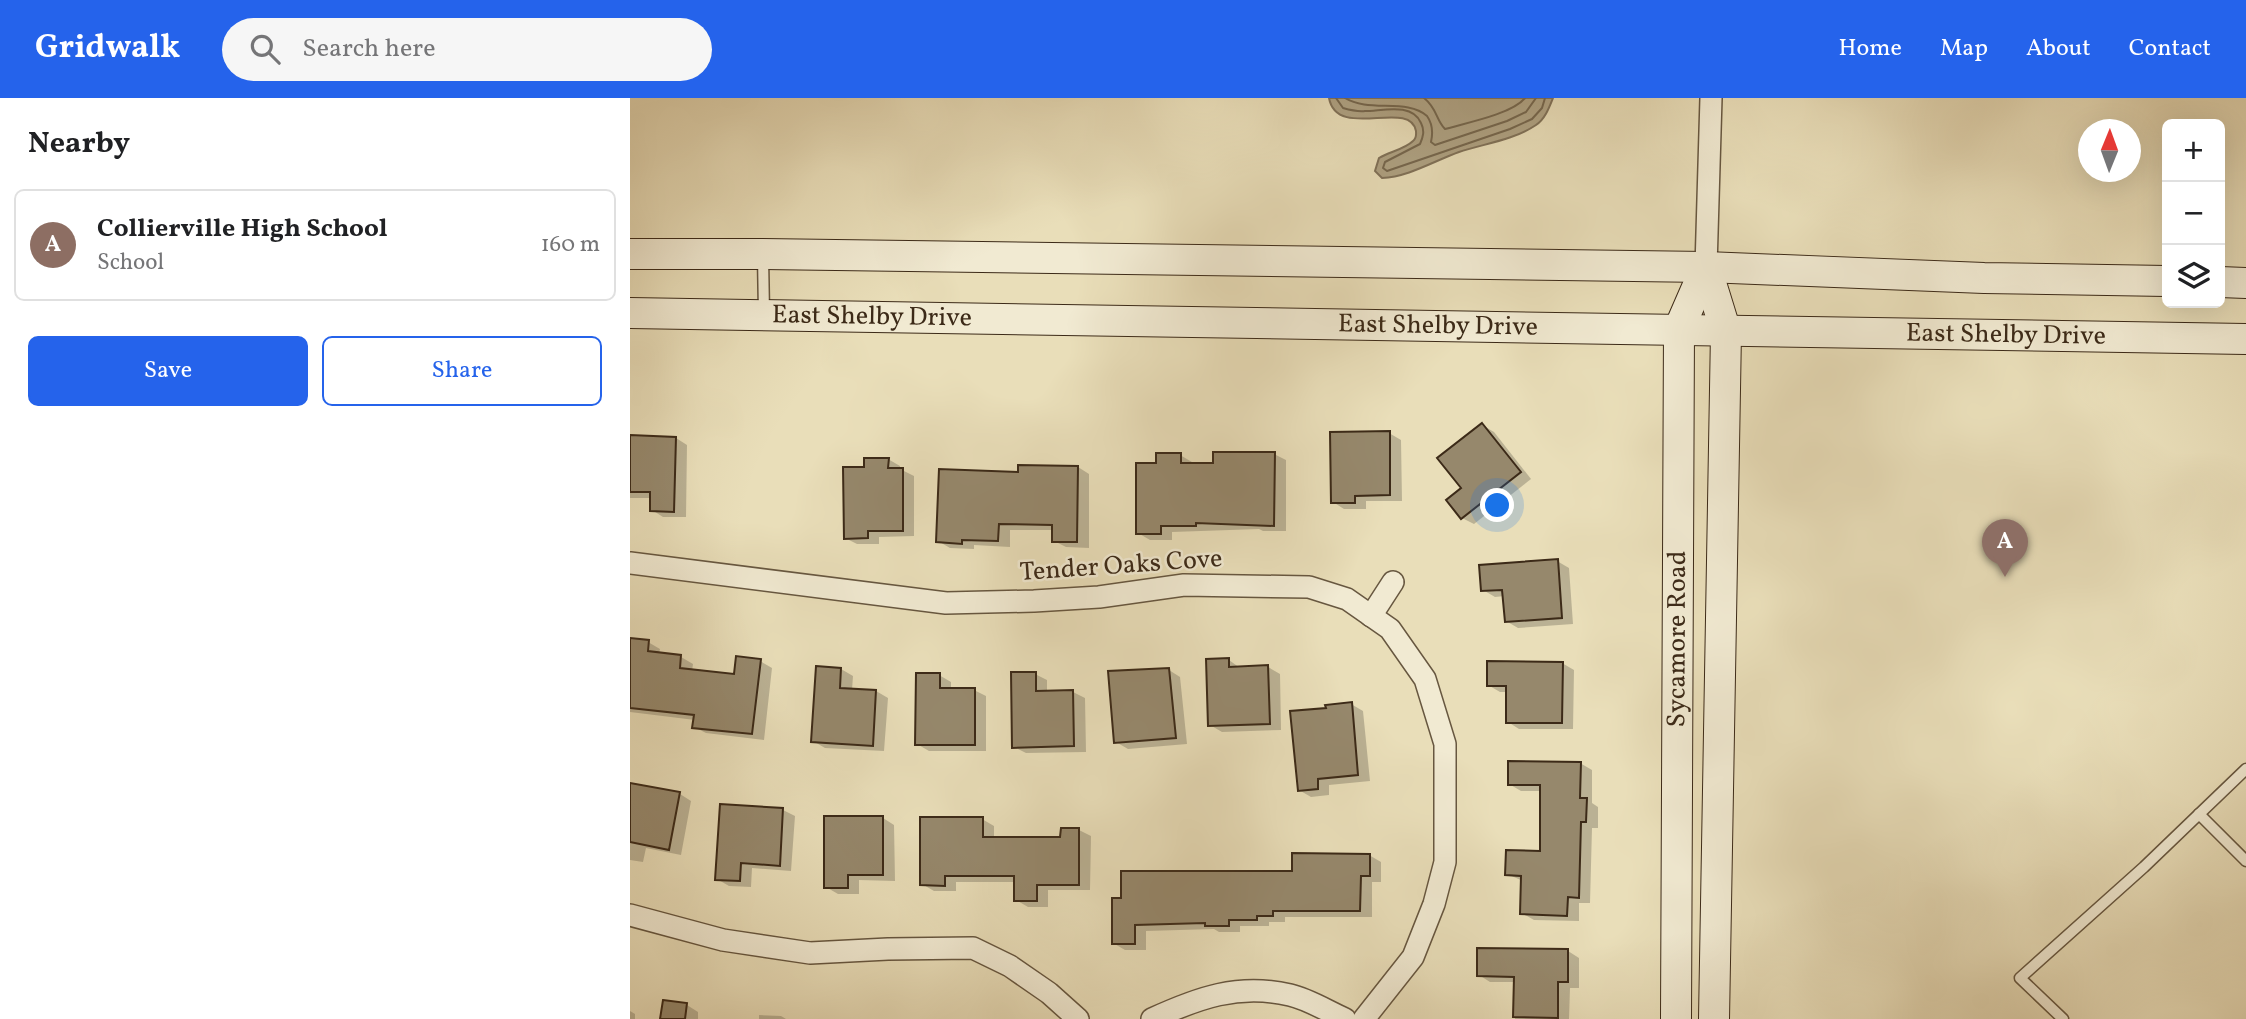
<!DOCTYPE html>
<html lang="en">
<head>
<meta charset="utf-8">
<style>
	body { margin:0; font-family:Vollkorn,serif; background:#f6f6f6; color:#202124 }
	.controls { position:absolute; right:21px; top:21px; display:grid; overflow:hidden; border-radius:10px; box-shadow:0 7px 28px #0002 }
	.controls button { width:63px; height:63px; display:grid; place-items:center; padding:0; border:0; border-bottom:2px solid #e0e0e0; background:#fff; color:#202124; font:35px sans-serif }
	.compass { position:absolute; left:1448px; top:21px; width:63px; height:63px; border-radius:50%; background:#fff; box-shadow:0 7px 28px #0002; rotate:1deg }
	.you { position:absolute; left:868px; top:408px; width:24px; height:24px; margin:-18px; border:5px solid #fff; border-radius:50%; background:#1a73e8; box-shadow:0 0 0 10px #1a73e833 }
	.badge { display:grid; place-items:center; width:46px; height:46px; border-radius:50%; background:#2563eb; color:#fff; font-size:23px; font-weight:700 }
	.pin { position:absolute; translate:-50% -58px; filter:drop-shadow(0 2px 4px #0008) }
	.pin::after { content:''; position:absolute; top:37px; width:24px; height:21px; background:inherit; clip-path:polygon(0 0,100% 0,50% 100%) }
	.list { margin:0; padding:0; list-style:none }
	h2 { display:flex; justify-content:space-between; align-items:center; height:91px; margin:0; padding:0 28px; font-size:30px }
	h2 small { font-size:23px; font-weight:400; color:#757577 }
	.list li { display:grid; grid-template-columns:46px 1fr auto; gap:21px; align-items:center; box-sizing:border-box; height:112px; margin:0 14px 14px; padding:0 14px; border:2px solid #e0e0e0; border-radius:10px }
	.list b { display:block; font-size:26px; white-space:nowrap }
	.list p { margin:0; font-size:23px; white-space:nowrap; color:#757577 }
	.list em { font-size:23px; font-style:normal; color:#757577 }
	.actions { display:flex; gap:14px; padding:21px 28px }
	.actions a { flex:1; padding:16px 0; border:2px solid #2563eb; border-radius:10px; text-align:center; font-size:24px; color:#2563eb }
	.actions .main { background:#2563eb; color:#fff }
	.icon { flex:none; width:38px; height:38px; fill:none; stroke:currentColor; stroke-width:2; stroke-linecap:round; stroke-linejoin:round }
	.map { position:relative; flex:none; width:1616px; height:921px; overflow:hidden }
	header { display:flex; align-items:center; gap:42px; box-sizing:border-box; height:98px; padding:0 35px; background:#2563eb; color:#fff }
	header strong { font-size:33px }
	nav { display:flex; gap:38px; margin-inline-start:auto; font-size:24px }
	.search { width:490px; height:63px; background:#f6f6f6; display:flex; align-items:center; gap:18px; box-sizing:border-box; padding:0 24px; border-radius:38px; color:#757577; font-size:26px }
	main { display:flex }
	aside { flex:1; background:#fff }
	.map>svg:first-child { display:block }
	.water { fill:#aea182; stroke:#807158; stroke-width:2 }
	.shadow { fill:#0003 }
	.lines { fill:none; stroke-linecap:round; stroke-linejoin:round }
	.shore { stroke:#75664d; stroke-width:2 }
	.building { fill:#96886c; stroke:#3c2a18; stroke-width:2 }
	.lane-casing { stroke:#675740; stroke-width:13 }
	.street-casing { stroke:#675740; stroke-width:24 }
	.secondary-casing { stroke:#3c2a18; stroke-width:32 }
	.lane { stroke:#f1ead2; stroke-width:10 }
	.street { stroke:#f1ead2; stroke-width:21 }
	.secondary { stroke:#f1ead2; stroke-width:30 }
	.labels { text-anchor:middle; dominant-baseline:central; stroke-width:5; stroke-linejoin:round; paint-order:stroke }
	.street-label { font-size:26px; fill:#3c2a18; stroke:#f1ead2 }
</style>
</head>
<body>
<header>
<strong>Gridwalk</strong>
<div class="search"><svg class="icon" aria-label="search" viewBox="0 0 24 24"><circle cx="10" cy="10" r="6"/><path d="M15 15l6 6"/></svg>Search here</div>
<nav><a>Home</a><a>Map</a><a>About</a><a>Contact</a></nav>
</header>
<main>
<aside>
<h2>Nearby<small></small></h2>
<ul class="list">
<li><span class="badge" style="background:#8d6e63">A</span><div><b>Collierville High School</b><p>School</p></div><em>160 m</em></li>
</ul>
<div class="actions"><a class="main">Save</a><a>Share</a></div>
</aside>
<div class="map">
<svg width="1616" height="921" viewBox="0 0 1616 921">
	<rect width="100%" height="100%" fill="#e9deb9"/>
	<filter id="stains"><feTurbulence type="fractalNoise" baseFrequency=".00286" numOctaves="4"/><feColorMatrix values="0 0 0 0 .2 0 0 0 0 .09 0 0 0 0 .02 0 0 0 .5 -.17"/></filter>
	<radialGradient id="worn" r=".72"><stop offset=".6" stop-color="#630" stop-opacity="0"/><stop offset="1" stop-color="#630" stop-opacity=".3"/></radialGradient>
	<path class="water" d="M699 0H923C919 10 915 21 906 27 884 42 853 46 829 54 804 63 778 79 752 80L745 73 749 60C759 54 775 51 783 43 787 40 786 36 786 33 780 0 707 43 699 0Z"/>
	<g class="shadow">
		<path d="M852 327 864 334 901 381 844 426 832 420 833 391Z"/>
		<path d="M759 335 771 342 772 403H736V411H714L703 404Z"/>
		<path d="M0 339 46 340 57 347 56 419H33L22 412V400H0Z"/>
		<path d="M644 356 656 362V433H633L629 431 542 434V442H520L508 435 528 366 550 357 562 364V367H585Z"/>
		<path d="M258 361 270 368V371L284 378V438L249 439V446H227L215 440Z"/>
		<path d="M448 369 459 376V450L436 449 424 443V432H380V449L344 447V451L320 450 308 443 390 375Z"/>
		<path d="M927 463 939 470 943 526 888 530 876 523 875 498 865 499 853 492Z"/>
		<path d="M0 542 18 544 30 551 29 556 51 559 63 566 62 573 106 578 130 563 142 570 134 642 76 635 64 629 65 622 0 614Z"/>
		<path d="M599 562 610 570 638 569 650 576 651 632 592 634 580 627Z"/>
		<path d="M932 565 944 572 943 631H889L878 624V594H870L858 587Z"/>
		<path d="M211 571 223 578 222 592 246 593 258 600 254 653 195 650 183 643Z"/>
		<path d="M539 572 550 579 557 646 498 651 486 644Z"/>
		<path d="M405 576 417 582V594H443L455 600 456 654 396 655 384 649Z"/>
		<path d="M309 577 321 584V591L344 592 356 598V653H299L287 646Z"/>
		<path d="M721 606 733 613 740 683 699 687V697L681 699 669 692 698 611Z"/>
		<path d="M950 665 962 672V705L968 709V730H962L960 805H949V823L904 822 892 815 893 783 877 776 911 754 912 693H891L879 686Z"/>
		<path d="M0 686 50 696 61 703 51 757 16 750 13 764 0 762Z"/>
		<path d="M92 708 153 712 165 718 161 773 122 770 121 789 99 788 87 781Z"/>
		<path d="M253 720 264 727 265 783 229 782V796H208L196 789Z"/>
		<path d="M352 721 364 728V741H432L449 732 461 738 460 792H418V809H398L386 802V784H326V793H304L292 786Z"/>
		<path d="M739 757 751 764V784H742V819H655V824H639V828H610V834H589L584 831 516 833V852H495L483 845V801L663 775Z"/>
		<path d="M938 853 949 860V890H940L939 921H885V884H860L849 877Z"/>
		<path d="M57 907 68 914V921H32Z"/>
		<path d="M0 913 5 916V921H0Z"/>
		<path d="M129 917 151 918 156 921H129Z"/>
	</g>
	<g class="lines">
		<g class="shore">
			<path d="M706 0 713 10C720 12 727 14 735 13 752 13 782 4 791 25 795 33 793 39 790 46L755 64 753 70 757 73 880 31 902 21 912 10 915 0"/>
			<path d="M715 0C739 15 777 0 797 18 802 25 803 35 801 44L805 47 877 23 896 14 906 0"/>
			<path d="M794 0C807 10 806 22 815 31 836 25 882 16 895 0"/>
		</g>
	</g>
	<g class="building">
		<path d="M852 325 891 374 831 421 816 402 831 390 807 360Z"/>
		<path d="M760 333V397L725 398V405H701L700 334Z"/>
		<path d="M0 337 46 339 44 414 20 413V394H0Z"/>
		<path d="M583 354H645L644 428 566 425V428H531V436H506V365H526V355H551V365H583Z"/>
		<path d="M234 360H259L258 370H273V433H238V440L214 441 213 369H234Z"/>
		<path d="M388 367 448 368 447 444H422V427L369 426 368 443 332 442V446L306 444 309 371 388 374Z"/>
		<path d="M928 461 932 520 875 524 872 492 851 493 849 467Z"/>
		<path d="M0 540 19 542 18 553 51 557 50 570 104 576 106 558 131 561 122 636 62 630 64 617 0 610Z"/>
		<path d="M599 560V569L638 567 640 626 578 628 576 561Z"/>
		<path d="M857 563 933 564 932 625H876V588H857Z"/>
		<path d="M186 568 211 570 210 590 246 592 243 648 181 644Z"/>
		<path d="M539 570 546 640 484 645 478 573Z"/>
		<path d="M381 574H406V593L443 592 444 648 382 650Z"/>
		<path d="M286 575H310V590H345V647H285Z"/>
		<path d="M722 604 728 677 688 681V691L668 693 660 613 696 610 695 607Z"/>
		<path d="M878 663 951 664 950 700H957L956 724H951L949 800 938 799 937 818 890 816 891 778 875 777 876 752 910 753V687H878Z"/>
		<path d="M0 685 50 694 39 752 0 744Z"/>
		<path d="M90 706 153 710 150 768 111 765 110 783 85 782Z"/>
		<path d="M194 718H253V777H218V790H194Z"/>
		<path d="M290 719H353V739H430L431 730H449V787H407V803H384V778H315V788L290 787Z"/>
		<path d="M662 755 740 756V778H731L730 813H643V818H627V822H599V828H575V825L505 827V846H482V800H491V773H662Z"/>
		<path d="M847 850 938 851V884H928V920L883 919 884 879 847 878Z"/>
		<path d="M33 902 57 905 55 921H30Z"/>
	</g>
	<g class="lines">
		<g class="lane-casing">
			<g id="lane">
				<path d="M133 158 134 216"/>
				<path d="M1569 716 1616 763"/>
				<path d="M1433 921 1390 880 1514 769 1616 671"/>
			</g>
		</g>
		<g class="street-casing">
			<g id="street">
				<path d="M1076 169 1081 0"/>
				<path d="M0 465 316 505 404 503 469 499 554 487 679 489 717 501 760 531 795 581 815 646V764L804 806 783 859 734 921"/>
				<path d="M741 518 763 484"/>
				<path d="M0 817 93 842 180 855 258 851 343 850 380 868 419 895 448 921"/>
				<path d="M522 921C568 900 608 885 660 897 678 901 697 913 715 921"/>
			</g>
		</g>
		<g class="secondary-casing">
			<g id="secondary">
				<path d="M0 156H133L1076 169 1354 180 1537 183"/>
				<path d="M1076 169 1096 234 1084 921"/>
				<path d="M1590 184 1616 185"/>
				<path id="s1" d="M0 215 1616 241"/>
				<path id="s2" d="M1046 921 1049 231 1076 169"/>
			</g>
		</g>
		<use href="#lane" class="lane"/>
		<use href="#street" class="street"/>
		<use href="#secondary" class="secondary"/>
	</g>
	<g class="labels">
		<g class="street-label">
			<text stroke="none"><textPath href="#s1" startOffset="242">East Shelby Drive</textPath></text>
			<text stroke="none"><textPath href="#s1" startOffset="808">East Shelby Drive</textPath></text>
			<text stroke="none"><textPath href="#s1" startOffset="1376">East Shelby Drive</textPath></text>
			<text transform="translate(491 468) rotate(-4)">Tender Oaks Cove</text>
			<text stroke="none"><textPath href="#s2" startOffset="380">Sycamore Road</textPath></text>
		</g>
	</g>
	<rect width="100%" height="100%" filter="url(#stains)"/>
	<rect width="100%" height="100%" fill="url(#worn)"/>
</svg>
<div class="controls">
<button>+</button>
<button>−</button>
<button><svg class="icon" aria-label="layers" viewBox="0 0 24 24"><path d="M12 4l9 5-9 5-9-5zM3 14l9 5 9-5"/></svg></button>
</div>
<svg class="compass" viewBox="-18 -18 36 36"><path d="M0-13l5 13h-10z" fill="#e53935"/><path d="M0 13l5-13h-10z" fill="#757577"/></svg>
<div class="you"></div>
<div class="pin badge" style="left:1375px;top:479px;background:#8d6e63">A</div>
</div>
</main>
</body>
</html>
